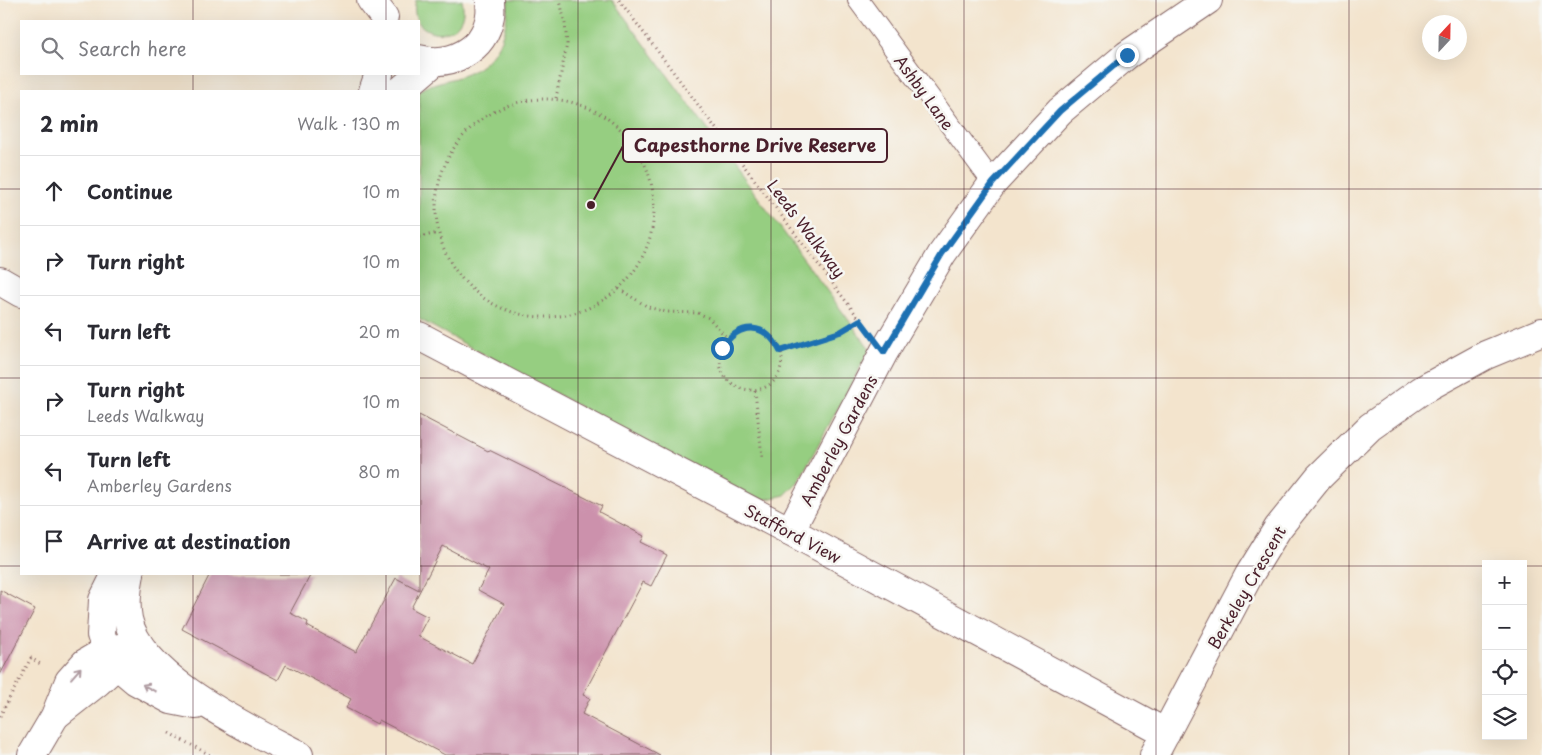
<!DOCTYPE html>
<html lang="en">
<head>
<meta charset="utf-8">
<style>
	body { margin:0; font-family:"Playpen Sans",sans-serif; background:#f2f2f3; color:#2b2b33 }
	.controls { position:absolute; right:15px; bottom:15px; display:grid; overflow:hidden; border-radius:0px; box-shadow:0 5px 20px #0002 }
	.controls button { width:45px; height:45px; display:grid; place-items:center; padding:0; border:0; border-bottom:1px solid #e1e1e2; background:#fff; color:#2b2b33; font:25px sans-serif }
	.compass { position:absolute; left:1422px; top:15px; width:45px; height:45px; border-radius:50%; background:#fff; box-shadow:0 5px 20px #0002; rotate:22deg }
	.stop { position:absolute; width:15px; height:15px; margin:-11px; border:4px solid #1f6fb2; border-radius:50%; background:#fff }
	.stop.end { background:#1f6fb2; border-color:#fff; box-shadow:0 1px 5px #0008 }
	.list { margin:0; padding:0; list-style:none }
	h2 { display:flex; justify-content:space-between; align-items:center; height:65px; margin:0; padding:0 20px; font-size:21px }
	h2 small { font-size:16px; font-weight:400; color:#7c7c81 }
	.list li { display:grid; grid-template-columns:32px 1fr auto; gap:15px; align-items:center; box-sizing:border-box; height:70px; padding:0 20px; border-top:1px solid #e1e1e2 }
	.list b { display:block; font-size:19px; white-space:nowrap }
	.list p { margin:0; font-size:16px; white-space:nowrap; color:#7c7c81 }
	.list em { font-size:16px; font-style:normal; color:#7c7c81 }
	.icon { flex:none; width:28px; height:28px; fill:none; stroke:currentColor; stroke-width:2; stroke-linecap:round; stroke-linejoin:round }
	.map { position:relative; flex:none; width:1542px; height:755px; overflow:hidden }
	.search { position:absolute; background:#fff; box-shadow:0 5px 20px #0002; left:20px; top:20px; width:400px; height:55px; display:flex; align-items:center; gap:12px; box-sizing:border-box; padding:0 18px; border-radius:0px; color:#7c7c81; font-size:19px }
	.panel { position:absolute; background:#fff; box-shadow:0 5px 20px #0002; left:20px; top:90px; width:400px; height:485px; border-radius:0px }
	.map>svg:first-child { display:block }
	.green { fill:#96ce81; stroke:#707656 }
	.building { fill:#cc91ac; fill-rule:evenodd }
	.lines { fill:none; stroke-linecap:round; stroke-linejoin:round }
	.service-casing { stroke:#856464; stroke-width:22 }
	.minor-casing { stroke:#856464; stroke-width:30 }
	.path { stroke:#856464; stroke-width:3; stroke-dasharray:1 4; stroke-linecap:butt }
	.service { stroke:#fff; stroke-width:20 }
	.minor { stroke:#fff; stroke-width:28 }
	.oneway { stroke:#ae9aa0 }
	.route { stroke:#1f6fb2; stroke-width:6 }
	.grid { fill:none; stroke:#4a1f2b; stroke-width:1; stroke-opacity:0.55 }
	.labels { text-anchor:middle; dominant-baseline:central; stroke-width:5; stroke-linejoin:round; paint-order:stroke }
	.street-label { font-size:16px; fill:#4a1f2b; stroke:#f6f6f2 }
	.leader { fill:none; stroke:#4a1f2b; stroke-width:2 }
	.callout-dot { fill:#4a1f2b; stroke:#f6f6f2; stroke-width:2 }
	.callout { fill:#f6f6f2; stroke:#4a1f2b; stroke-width:2 }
	.callout-label { font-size:18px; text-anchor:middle; font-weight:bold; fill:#4a1f2b }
</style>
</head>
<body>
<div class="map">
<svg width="1542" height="755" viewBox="0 0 1542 755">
	<rect width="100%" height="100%" fill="#f6f6f2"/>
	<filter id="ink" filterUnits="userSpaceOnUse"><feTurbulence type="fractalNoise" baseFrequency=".02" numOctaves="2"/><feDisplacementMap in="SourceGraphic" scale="10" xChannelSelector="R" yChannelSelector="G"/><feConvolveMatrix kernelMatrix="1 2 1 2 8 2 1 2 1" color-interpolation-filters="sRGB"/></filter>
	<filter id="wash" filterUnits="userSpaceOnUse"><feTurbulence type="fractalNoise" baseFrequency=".0096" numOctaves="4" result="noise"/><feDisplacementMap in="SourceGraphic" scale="20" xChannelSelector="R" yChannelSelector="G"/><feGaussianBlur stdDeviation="1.12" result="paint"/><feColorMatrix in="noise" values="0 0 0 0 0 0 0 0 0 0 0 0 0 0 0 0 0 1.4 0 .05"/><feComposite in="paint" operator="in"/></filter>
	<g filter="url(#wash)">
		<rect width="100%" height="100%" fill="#f3e4cd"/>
		<g class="green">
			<path d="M416 0H462C473 45 404 42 416 0Z"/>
			<path d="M508 0H612L870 349 798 482 785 495 763 500 743 496 419 319V91C434 81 450 81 467 74 498 60 507 33 508 0Z"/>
		</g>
		<g id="blocks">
			<g class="building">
				<path d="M419 415 488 451 489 450 602 506 599 512 644 536 641 542 667 555 651 586 643 582 583 695 590 698 582 714 660 755H445L379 720 377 724 346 708 351 699 286 665 278 680 182 629 210 574H311L290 613 308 622 307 626 356 652 396 578 419 590ZM443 546 489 570 478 590 504 604 472 664 418 636 428 617 411 608Z"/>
				<path d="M0 590 35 609 0 675Z"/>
			</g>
		</g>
	</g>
	<g filter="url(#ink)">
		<use href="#blocks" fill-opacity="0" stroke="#856464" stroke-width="1"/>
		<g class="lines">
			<g class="service-casing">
				<path id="service" d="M858 0 993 183"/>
			</g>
			<g class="minor-casing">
				<g id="minor">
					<path d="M371 0 384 17"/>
					<path d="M419 59C451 67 484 51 490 16 491 11 490 5 490 0"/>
					<path d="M373 91 379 74"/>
					<path d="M400 91 434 62"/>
					<path d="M0 281 21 293"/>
					<path d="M419 336 790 531 1166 733"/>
					<path d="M790 531 884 352 942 254 993 183 1060 111 1127 55 1208 0"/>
					<path d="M116 574 103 600 101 635 107 650 117 665 136 681 171 700 196 705"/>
					<path d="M130 574C127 589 125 604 128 619 140 678 250 729 299 755"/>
					<path d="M56 715 98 682 130 653"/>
					<path d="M32 755 55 716 69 681 85 663 107 650 125 647"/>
					<path d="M1154 755 1249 575 1278 528 1319 477 1370 427 1422 390 1486 355 1542 332"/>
				</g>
			</g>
			<g class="path">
				<path d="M619 0 864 325"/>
				<path d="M556 98 567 44 565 24 560 0"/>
				<circle cx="545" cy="208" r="109"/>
				<path d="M419 237 438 233"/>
				<path d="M619 289 648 307 666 312 698 313 709 318 728 339C694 389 780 414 782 358 782 342 764 327 748 329 741 330 734 336 728 339"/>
				<path d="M781 351 840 332 860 320"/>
				<path d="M755 391 762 457"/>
				<path d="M0 716 31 658 42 665"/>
				<path d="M169 733 210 755"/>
			</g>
			<use href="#service" class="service"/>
			<use href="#minor" class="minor"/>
		</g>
		<defs><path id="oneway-shaft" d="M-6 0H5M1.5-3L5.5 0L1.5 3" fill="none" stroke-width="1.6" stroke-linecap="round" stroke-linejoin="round" transform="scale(1.25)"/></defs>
		<g class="oneway">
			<use href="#oneway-shaft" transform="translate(76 673) rotate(-49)"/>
			<use href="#oneway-shaft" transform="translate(149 688) rotate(-152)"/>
		</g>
	</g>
	<g class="lines" filter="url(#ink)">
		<path class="route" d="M722 348C740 321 765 322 780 351L840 332 860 320 884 352 942 254 993 183 1060 111 1127 55"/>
	</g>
	<path class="grid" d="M193 0V21M386 0V21M578 0V755M771 0V755M964 0V755M1156 0V755M1349 0V755M193 74V91M386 74V91M0 189H21M419 189H1542M0 378H21M419 378H1542M0 566H21M419 566H1486M1523 566H1542M193 574V755M386 574V755"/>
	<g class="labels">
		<g class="street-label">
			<text transform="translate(925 92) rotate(54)">Ashby Lane</text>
			<text transform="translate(807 228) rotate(53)">Leeds Walkway</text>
			<text transform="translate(838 440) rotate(-62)">Amberley Gardens</text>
			<text transform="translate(793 533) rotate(28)">Stafford View</text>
			<text transform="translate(1246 587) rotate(-60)">Berkeley Crescent</text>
		</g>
	</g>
	<path class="leader" d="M591 205L623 146"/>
	<circle class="callout-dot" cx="591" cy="205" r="5"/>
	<rect class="callout" x="623" y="129" width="264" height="33" rx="5"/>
	<g class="callout-label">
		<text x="755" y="152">Capesthorne Drive Reserve</text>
	</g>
</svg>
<div class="controls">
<button>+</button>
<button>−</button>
<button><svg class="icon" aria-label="locate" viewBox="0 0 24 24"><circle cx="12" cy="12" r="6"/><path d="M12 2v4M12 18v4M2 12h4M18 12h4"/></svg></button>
<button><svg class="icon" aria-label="layers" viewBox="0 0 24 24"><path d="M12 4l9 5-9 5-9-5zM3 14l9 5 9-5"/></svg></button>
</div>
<svg class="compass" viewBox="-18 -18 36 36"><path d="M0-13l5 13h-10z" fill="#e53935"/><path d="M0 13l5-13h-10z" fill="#7c7c81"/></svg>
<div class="stop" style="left:722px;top:348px"></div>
<div class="stop end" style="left:1127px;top:55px"></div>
<div class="search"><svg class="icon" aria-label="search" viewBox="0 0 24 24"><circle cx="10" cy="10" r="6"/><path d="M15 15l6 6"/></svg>Search here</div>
<section class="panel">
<h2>2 min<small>Walk · 130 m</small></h2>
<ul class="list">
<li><svg class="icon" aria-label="ahead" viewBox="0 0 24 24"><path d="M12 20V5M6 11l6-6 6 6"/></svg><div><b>Continue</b></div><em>10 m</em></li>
<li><svg class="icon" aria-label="right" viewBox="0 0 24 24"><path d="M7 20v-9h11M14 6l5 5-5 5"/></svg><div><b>Turn right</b></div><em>10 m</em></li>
<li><svg class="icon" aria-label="left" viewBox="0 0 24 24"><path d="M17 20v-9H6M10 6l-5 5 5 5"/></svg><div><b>Turn left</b></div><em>20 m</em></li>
<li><svg class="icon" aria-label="right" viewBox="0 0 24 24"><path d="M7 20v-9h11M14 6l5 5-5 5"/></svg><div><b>Turn right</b><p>Leeds Walkway</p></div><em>10 m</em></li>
<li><svg class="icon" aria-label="left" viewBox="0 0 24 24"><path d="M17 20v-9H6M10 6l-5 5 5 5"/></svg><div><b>Turn left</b><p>Amberley Gardens</p></div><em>80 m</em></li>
<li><svg class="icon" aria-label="arrive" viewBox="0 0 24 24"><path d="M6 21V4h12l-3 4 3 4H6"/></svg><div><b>Arrive at destination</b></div></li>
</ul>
</section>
</div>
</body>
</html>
